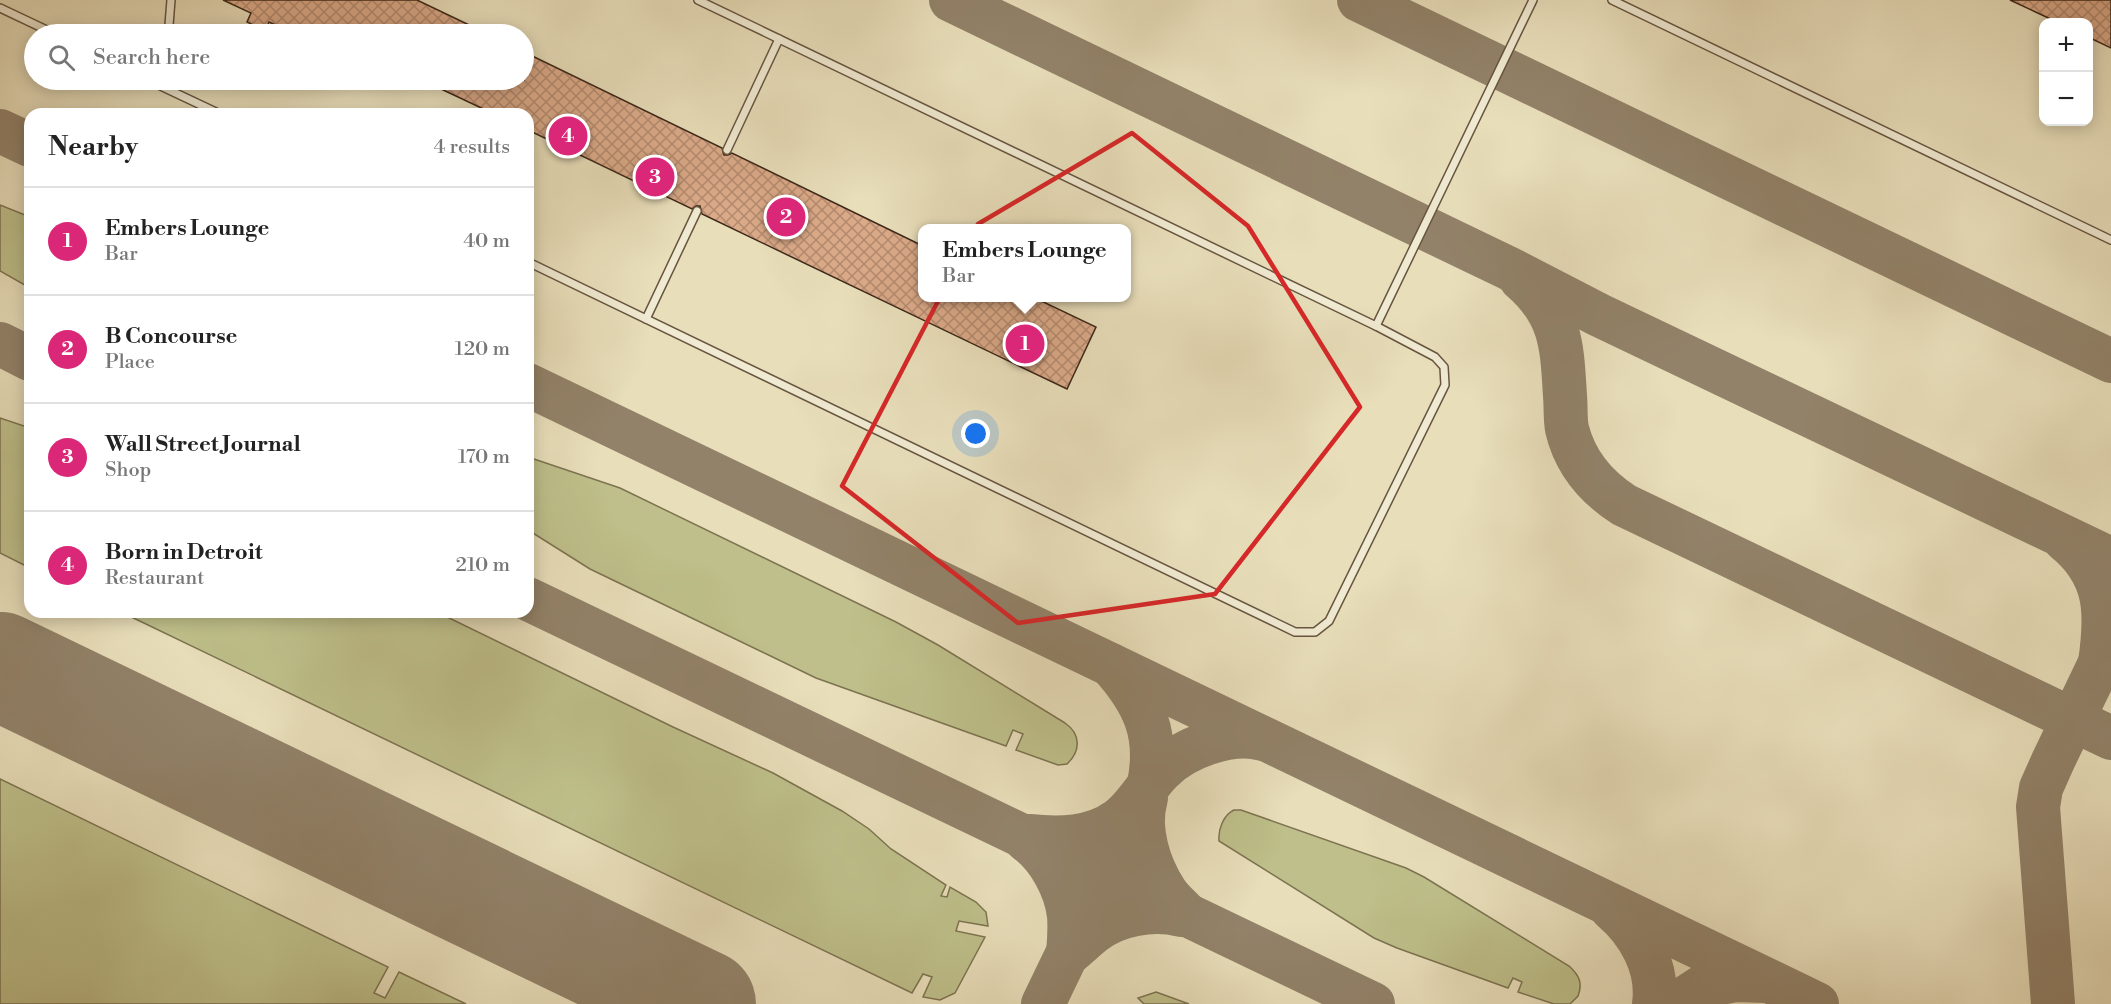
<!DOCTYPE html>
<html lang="en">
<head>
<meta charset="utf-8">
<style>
	body { margin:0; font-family:"Libre Bodoni",serif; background:#f6f6f6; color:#222 }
	.controls { position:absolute; right:18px; top:18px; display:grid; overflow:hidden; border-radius:12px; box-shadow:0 3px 15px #0003 }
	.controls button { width:54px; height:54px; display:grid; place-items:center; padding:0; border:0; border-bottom:2px solid #e0e0e0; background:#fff; color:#222; font:30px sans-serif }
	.you { position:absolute; left:976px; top:434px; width:21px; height:21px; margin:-15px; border:4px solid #fff; border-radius:50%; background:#1a73e8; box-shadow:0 0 0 9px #1a73e833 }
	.badge { display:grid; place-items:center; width:39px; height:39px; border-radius:50%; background:#db2777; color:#fff; font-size:20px; font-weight:700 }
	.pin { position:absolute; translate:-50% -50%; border:3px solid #fff; box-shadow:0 2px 6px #0006 }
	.popup { position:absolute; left:918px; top:224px; width:213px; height:78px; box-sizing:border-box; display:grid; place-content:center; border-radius:12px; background:#fff; filter:drop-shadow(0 2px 4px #0005); font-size:20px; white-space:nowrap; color:#767676 }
	.popup b { font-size:22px; color:#222 }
	.popup::after { content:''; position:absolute; left:50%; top:100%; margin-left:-12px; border:12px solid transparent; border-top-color:#fff }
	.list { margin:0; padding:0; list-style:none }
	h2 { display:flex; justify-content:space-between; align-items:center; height:78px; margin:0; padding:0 24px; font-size:26px }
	h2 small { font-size:20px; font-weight:400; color:#767676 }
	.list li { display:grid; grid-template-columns:39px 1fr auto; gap:18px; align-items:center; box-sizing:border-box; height:108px; padding:0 24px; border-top:2px solid #e0e0e0 }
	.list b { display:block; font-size:22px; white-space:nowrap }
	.list p { margin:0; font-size:20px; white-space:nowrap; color:#767676 }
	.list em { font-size:20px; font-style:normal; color:#767676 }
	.icon { flex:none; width:33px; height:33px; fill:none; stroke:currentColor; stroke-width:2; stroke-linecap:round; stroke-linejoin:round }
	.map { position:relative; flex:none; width:2111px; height:1004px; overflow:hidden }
	.search { position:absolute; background:#fff; box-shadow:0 3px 15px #0003; left:24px; top:24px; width:510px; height:66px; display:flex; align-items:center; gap:15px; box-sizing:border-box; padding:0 21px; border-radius:33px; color:#767676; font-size:22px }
	.panel { position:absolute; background:#fff; box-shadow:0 3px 15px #0003; left:24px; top:108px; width:510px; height:510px; border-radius:18px }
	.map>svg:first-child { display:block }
	.green { fill:#bebf8a; stroke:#7d7351; stroke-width:1.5 }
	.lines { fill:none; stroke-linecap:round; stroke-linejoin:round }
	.taxiway { stroke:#928269; stroke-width:44 }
	.runway { stroke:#928269; stroke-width:108 }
	.building { fill:url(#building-cross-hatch); stroke:#3c2718; stroke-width:1.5 }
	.service-casing { stroke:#675540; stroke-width:10 }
	.service { stroke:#f0ead2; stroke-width:7 }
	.marked { fill:none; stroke:#d62828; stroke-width:4.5; stroke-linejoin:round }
</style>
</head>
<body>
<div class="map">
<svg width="2111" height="1004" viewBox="0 0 2111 1004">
	<defs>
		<pattern id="building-cross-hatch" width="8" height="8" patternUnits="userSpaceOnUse" patternTransform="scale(1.5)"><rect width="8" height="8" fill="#dbaa89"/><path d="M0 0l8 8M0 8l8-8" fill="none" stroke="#b38a6f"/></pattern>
	</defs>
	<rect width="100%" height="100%" fill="#e8deba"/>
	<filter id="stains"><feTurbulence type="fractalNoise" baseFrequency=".00333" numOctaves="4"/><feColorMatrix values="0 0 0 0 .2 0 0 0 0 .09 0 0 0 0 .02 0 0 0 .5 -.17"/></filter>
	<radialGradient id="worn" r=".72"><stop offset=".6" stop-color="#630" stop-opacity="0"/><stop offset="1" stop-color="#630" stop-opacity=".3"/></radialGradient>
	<g class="green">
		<path d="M0 205 30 217V288L0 271Z"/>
		<path d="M0 418 30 428V568L0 553Z"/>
		<path d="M528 457 620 488 896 622 938 645 1065 723C1081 734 1081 751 1067 764L1058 765 1016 750 1023 734 1013 730 1006 746 816 678 590 569 528 530Z"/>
		<path d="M121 612H437L673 727 773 773 842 811 869 829 891 849 946 885 941 896 947 897 950 887 976 902 986 912 988 926 959 921 956 931 985 937 955 993 940 1000 923 997 932 977 923 974 912 993Z"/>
		<path d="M0 779 388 967 374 993 385 998 399 972 466 1004H0Z"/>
		<path d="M1234 810H1241L1406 868 1424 877 1569 966C1579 975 1583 983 1578 996L1570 1004H1554L1518 992 1522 982 1513 978 1508 988 1397 948 1374 938 1219 841C1218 830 1223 815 1234 810Z"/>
		<path d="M1156 992 1189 1004H1144L1138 998Z"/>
	</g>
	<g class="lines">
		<g class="taxiway">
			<path d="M951 0 1508 268 1599 315 2111 559"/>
			<path d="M1359 0 2111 361"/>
			<path d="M0 131 30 145"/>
			<path d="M1521 279C1562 314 1562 347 1565 396 1566 407 1565 419 1567 429 1575 462 1596 487 1624 505L2111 738"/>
			<path d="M0 344 30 359"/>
			<path d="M528 385 1817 1004"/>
			<path d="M2065 540C2108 575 2107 614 2100 663"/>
			<path d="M528 599 1373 1004"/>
			<path d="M1146 798C1137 829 1149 866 1166 892 1171 900 1179 906 1185 913"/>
			<path d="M1029 836C1059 839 1092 839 1118 820 1135 808 1146 786 1161 771 1183 748 1231 730 1263 739"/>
			<path d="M1026 840C1049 857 1066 888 1069 916 1070 928 1069 942 1068 954 1077 947 1085 939 1094 932 1117 914 1153 908 1181 915"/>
			<path d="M1612 909C1639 932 1659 967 1654 1004"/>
			<path d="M1043 1004 1149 784C1159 734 1144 702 1111 665"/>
			<path d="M1676 1004 1702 987 1735 980 1767 981"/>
			<path d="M2053 1004 2038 807 2041 788 2053 761 2111 640"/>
		</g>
		<path class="runway" d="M0 666 702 1004"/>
	</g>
	<g class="building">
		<path d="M223 0H417L488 34H295L269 22 265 31 247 22 251 13Z"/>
		<path d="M2010 0H2111V48L2088 37V22H2057Z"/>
		<path d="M524 52 722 148 724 155H728L732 153 923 246V297H1033L1096 327 1067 389 702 214 700 206H696L692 209 528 130V114H494L422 80H524Z"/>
	</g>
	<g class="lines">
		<g class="service-casing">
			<g id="service">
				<path d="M1612 0 2111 240"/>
				<path d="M0 8 55 34"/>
				<path d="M165 34 169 25 171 0"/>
				<path d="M148 80 220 114"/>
				<path d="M727 150 779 39"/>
				<path d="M528 262 1295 632H1315L1329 621 1445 385 1444 367 1435 357 1376 326 698 0"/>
				<path d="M646 319 697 211"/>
				<path d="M1376 326 1533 0"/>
			</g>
		</g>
		<use href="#service" class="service"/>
	</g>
	<path class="marked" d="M1132 133 1248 226 1360 407 1215 594 1018 623 842 486 978 224Z"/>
	<rect width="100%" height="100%" filter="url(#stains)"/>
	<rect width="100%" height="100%" fill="url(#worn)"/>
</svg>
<div class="controls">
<button>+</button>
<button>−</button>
</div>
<div class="you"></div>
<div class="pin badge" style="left:1025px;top:344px">1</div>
<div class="popup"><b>Embers Lounge</b>Bar</div>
<div class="pin badge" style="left:786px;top:217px">2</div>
<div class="pin badge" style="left:655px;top:177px">3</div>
<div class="pin badge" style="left:568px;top:136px">4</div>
<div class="search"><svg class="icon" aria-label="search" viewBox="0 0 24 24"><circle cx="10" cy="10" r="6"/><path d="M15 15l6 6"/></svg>Search here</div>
<section class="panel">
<h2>Nearby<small>4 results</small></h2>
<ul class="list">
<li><span class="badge">1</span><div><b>Embers Lounge</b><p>Bar</p></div><em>40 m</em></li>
<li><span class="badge">2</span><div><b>B Concourse</b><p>Place</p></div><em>120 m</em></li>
<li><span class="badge">3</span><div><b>Wall Street Journal</b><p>Shop</p></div><em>170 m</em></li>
<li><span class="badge">4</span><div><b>Born in Detroit</b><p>Restaurant</p></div><em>210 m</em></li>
</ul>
</section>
</div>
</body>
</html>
